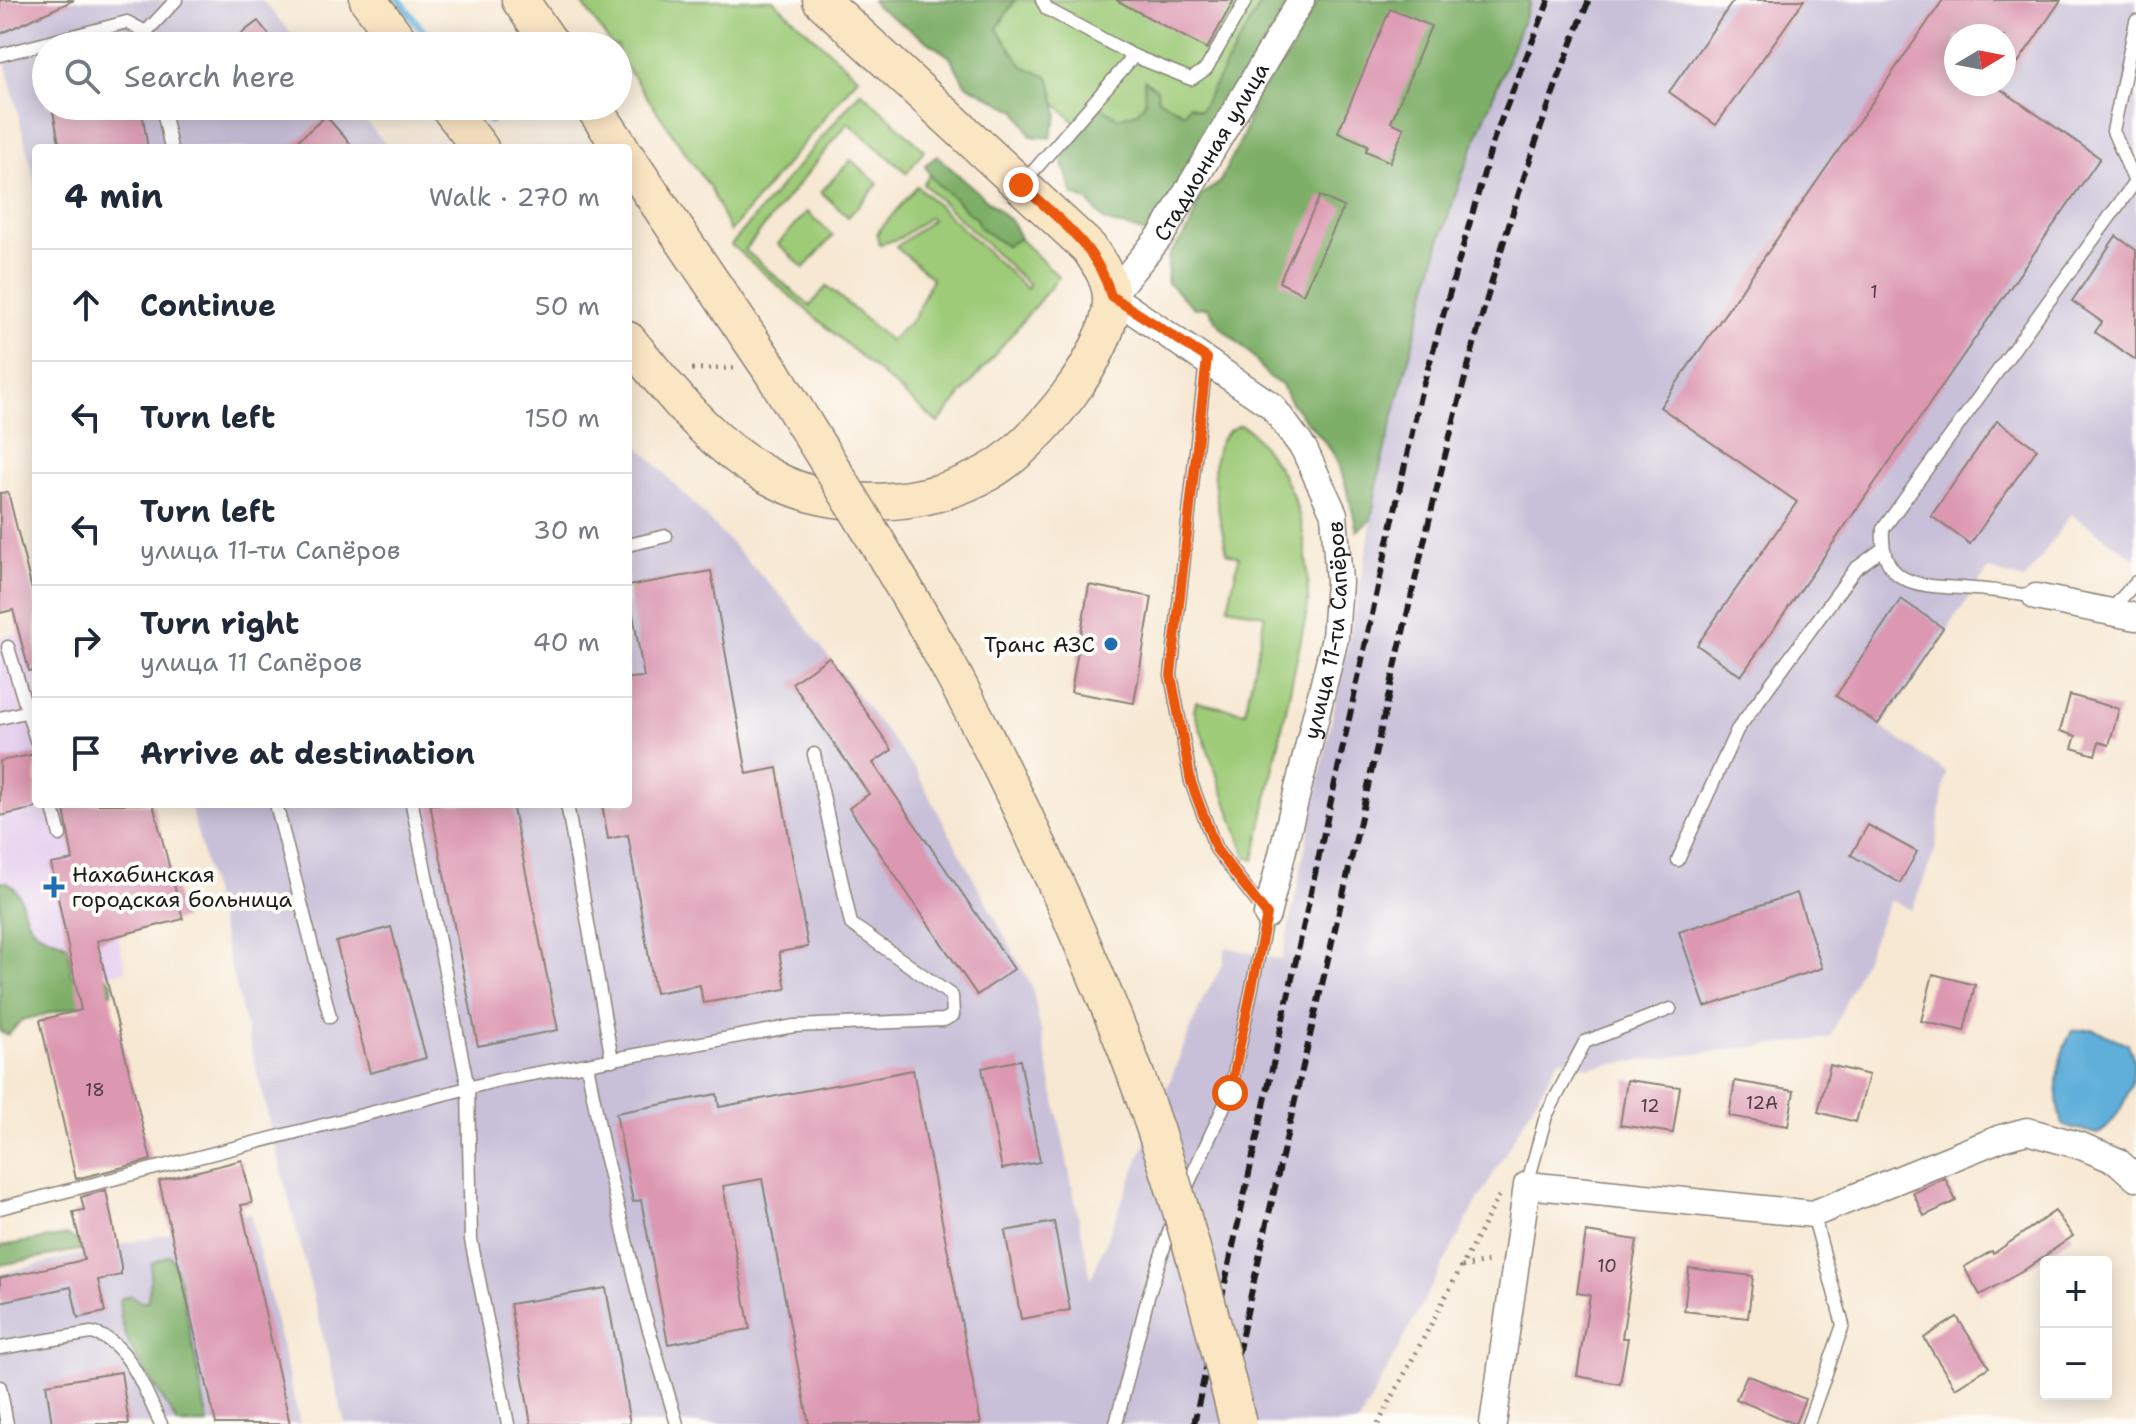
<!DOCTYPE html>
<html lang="en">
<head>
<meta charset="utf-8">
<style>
	body { margin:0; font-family:"Shantell Sans",sans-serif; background:#f6f6f7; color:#1f2937 }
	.controls { position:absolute; right:24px; bottom:24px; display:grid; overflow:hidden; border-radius:8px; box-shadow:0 4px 20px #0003 }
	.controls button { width:72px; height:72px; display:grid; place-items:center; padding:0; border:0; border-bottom:2px solid #e0e1e3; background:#fff; color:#1f2937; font:40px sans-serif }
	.compass { position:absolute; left:1944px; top:24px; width:72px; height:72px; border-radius:50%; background:#fff; box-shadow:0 4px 20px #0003; rotate:80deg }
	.stop { position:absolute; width:24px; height:24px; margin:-18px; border:6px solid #ea580c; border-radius:50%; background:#fff }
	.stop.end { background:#ea580c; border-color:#fff; box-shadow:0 2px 8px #0008 }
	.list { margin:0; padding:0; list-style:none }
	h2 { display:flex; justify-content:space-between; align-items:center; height:104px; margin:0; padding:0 32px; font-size:34px }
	h2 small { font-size:26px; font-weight:400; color:#747a83 }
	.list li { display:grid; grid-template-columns:52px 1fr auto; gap:24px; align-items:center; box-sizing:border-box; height:112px; padding:0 32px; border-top:2px solid #e0e1e3 }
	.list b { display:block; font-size:30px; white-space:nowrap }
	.list p { margin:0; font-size:26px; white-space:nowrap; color:#747a83 }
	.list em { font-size:26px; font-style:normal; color:#747a83 }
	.icon { flex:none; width:44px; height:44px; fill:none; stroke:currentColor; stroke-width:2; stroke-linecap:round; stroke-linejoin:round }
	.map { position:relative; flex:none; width:2136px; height:1424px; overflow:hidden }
	.search { position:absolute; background:#fff; box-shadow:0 4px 20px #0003; left:32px; top:32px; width:600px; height:88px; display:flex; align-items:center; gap:20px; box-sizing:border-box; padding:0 28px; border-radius:44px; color:#747a83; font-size:30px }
	.panel { position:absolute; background:#fff; box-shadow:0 4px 20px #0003; left:32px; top:144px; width:600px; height:664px; border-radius:8px }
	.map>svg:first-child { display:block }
	.built { fill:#e7d2ef }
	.industrial { fill:#c8bfd8; fill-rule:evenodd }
	.green { fill:#9ecb78; stroke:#5d744a; stroke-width:2 }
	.forest { fill:#7eaf68; stroke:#4d6642; stroke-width:2 }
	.water { fill:#5fafda; stroke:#3e667b; stroke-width:2 }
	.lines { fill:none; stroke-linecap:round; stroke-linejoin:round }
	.stream { stroke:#5fafda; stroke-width:8 }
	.building { fill:#dc97b1 }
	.lane-casing { stroke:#8a8278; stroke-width:15 }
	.street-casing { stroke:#8a8278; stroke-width:29 }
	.secondary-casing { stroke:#8a8278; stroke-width:39 }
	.path { stroke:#8a8278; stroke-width:5; stroke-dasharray:2 6; stroke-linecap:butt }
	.lane { stroke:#fff; stroke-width:12 }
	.street { stroke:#fff; stroke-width:26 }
	.secondary { stroke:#fbe6c4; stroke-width:36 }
	.rail { stroke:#1c1c1c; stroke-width:6; stroke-dasharray:12 6; stroke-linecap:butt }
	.secondary-bridge-casing { stroke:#8a8278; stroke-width:39; stroke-linecap:butt }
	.secondary-bridge { stroke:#fbe6c4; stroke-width:36 }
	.route { stroke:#ea580c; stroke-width:10 }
	.poi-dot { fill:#1f6fb2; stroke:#fdfcf7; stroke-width:3 }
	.labels { text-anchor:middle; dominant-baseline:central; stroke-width:8; stroke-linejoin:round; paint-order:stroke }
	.number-label { font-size:18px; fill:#4c3b41 }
	.street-label { font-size:22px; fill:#1c1c1c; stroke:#fdfcf7 }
	.poi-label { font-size:22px; fill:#1c1c1c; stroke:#fdfcf7; text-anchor:end }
</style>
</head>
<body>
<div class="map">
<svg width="2136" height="1424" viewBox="0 0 2136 1424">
	<rect width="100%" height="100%" fill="#fdfcf7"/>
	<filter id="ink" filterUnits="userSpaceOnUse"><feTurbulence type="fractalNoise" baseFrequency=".0125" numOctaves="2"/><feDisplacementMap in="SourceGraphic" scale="16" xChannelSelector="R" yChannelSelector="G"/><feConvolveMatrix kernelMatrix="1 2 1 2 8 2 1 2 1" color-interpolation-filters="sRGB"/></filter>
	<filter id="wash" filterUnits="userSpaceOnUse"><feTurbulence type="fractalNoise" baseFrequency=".006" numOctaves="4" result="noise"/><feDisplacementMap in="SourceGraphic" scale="32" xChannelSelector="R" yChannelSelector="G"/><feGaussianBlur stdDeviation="1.8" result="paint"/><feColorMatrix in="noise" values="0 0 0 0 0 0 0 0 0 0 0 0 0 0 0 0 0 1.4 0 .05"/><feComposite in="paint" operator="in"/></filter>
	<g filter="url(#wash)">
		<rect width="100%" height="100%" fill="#f7e8d3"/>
		<path class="built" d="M36 630V804H88L126 971 0 1001V637Z"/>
		<g class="industrial">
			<path d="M0 0H262L302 46H46V106H353L389 148H36V185L0 41Z"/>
			<path d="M1531 0H2136V559L2071 514 2025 580 1988 570 1881 727 1946 772 1935 850 1912 910 1890 900 1830 1038 1587 1067 1560 1058 1471 1213 1358 1424H345L190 804H628V435L785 600 916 771 1032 987 1091 1279 1201 1003 1223 964 1226 947 1282 960 1367 549 1380 468 1440 240 1464 170ZM1956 36H2004V84H1956Z"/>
			<path d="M250 1213 300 1424H0V1274Z"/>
		</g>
		<g class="green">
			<path d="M580 0H773L858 77 730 232 710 188 618 55V46H612Z"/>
			<path d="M952 0H1281L1156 203Z"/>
			<path d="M861 91 924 150 907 173 848 123 745 250 810 306 827 286 890 341 914 318 932 278 896 247 932 220 929 217 900 238 879 245 877 233 917 186 1027 289 1029 285 923 184 940 162 1059 277 938 423 731 245Z"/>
			<path d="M851 160 878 184 848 217 821 192Z"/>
			<path d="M807 212 833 236 804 268 778 244Z"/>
			<path d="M1241 425C1252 431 1259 441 1267 452 1304 498 1308 549 1308 606L1254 860 1246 856 1194 711 1196 702 1245 712 1265 615 1228 607 1239 557 1227 553C1222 522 1194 438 1241 425Z"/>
		</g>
		<g class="forest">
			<path d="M872 0H1015L997 29 1023 66 1050 78 1058 115 1050 138 1031 136 1017 111 965 84 950 57 876 6Z"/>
			<path d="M1263 0H1291L1194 163 1147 233 1105 221 1087 200 1073 195 1062 160 1102 107 1118 118 1137 112 1145 103 1144 80 1157 89 1158 99 1184 113 1189 105 1200 111Z"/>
			<path d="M1318 0H1531L1464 170 1440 240 1380 468 1371 520 1357 531C1354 514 1342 469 1334 455 1319 429 1292 413 1282 385 1264 376 1267 374 1255 359 1239 339 1220 334 1208 307L1194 308 1167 282 1169 255 1189 229 1201 195 1219 183 1243 136 1255 95 1287 58Z"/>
			<path d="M937 156 1012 222 1020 238 1006 246 979 227 976 218C965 213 964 207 956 200 942 188 932 183 925 165Z"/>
			<path d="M0 882H8C27 898 19 910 31 926 40 938 57 937 69 947L71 974 77 980 103 974 112 982V992L99 1001 22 1020 8 1035 0 1032Z"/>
			<path d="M67 1235 90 1248 0 1265V1246Z"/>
			<path d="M170 1255 180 1280 208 1424H177C160 1386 116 1345 120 1299L130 1295 141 1302 148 1300 152 1263Z"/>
		</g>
		<path class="water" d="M2092 1029 2128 1044C2130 1049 2134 1057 2134 1063 2135 1085 2117 1124 2098 1134L2062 1125C2053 1093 2056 1060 2072 1031Z"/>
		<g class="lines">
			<g class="stream">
				<path d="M399 0 434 46"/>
				<path d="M479 106 490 121"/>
			</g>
		</g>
		<g id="blocks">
			<g class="building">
				<path d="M0 0H74L0 34Z"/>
				<path d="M1116 0H1234L1207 49Z"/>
				<path d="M1734 0H1804L1716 125 1669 92Z"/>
				<path d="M1943 0H2061L2004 83V36H1956V84H1993L2100 158 1741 676 1697 645 1797 502 1660 407Z"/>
				<path d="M1390 9 1431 26 1391 122 1404 128 1390 162 1366 151 1368 145 1338 132Z"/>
				<path d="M258 21 278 46H251L241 34Z"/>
				<path d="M52 106H141L148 148H60Z"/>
				<path d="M326 116 354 148H289Z"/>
				<path d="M1320 196 1344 207 1303 294 1279 282Z"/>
				<path d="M2116 236 2136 250V360L2095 332 2102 322 2072 301Z"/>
				<path d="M1997 421 2037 449 1970 544 1931 516Z"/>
				<path d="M8 492 36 606V670L29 671 13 610 0 613V493Z"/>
				<path d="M711 571 747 774 777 768 808 947 779 952 786 989 703 1003 700 985 655 993 628 835 608 839 602 804H628V678L644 677 628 586Z"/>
				<path d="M1089 585 1152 597 1134 703 1071 692Z"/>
				<path d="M1901 599 1943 628 1878 724 1836 696Z"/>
				<path d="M829 657 892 750 873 763 1014 969 977 995 849 808 869 794 792 683Z"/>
				<path d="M2070 695 2119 709 2109 745 2099 742 2095 755 2072 748 2076 736 2060 731Z"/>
				<path d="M36 754V808L0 816V761Z"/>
				<path d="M63 804H153L183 919 97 941 151 1160 76 1179 40 1020 81 1010 51 864 73 860Z"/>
				<path d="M430 804H512L558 1030 478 1046Z"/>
				<path d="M1868 825 1917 852 1900 883 1851 855Z"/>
				<path d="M1797 893 1822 968 1705 1007 1679 932Z"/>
				<path d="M391 927 426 1058 370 1073 336 942Z"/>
				<path d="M1933 974 1975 985 1964 1031 1921 1021Z"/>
				<path d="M1020 1060 1040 1162 1002 1169 982 1068Z"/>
				<path d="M1830 1065 1869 1075 1856 1122 1818 1112Z"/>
				<path d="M913 1070 981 1424H809L762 1179 723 1186 750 1329 668 1344 641 1200 633 1202 616 1113 717 1094 719 1107Z"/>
				<path d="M1627 1080 1680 1087 1673 1133 1620 1125Z"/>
				<path d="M1735 1081 1794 1091 1788 1126 1729 1116Z"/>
				<path d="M242 1160 252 1203 241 1205 290 1424H216L159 1181Z"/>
				<path d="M1945 1178 1956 1201 1924 1216 1913 1193Z"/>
				<path d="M106 1190 121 1266V1275L98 1280 105 1312 78 1318 71 1287 0 1302V1278L84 1260 73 1212 84 1210 81 1197Z"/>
				<path d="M2055 1211 2073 1236 2023 1271 1980 1295 1964 1267 1992 1251 1993 1254Z"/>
				<path d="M1054 1222 1070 1310 1021 1319 1005 1231Z"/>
				<path d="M1586 1232 1637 1240 1622 1338H1628L1620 1384 1577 1376 1590 1295 1577 1293Z"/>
				<path d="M1689 1268 1753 1276 1748 1318 1684 1311Z"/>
				<path d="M606 1288 630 1424H531L510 1304Z"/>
				<path d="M1957 1317 1989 1367 1955 1388 1924 1338Z"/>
				<path d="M121 1372 129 1424H52L46 1384Z"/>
				<path d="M1747 1375 1805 1399 1795 1424 1736 1399Z"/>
			</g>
		</g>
	</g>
	<g filter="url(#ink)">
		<use href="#blocks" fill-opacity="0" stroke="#8a8278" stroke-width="2"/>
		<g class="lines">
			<g class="lane-casing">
				<g id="lane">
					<path d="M1042 0 1047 9 1134 56 1191 79 1206 69 1246 0"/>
					<path d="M146 32 176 0"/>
					<path d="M0 55 127 22 146 32 149 46"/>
					<path d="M162 106 171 148"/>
					<path d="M1023 183 1134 56"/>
					<path d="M628 545 666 536"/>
					<path d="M2036 597C2016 594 1995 590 1975 589 1928 585 1879 592 1883 529L2135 182 2113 131 2136 21"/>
					<path d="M2110 611 2136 582"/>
					<path d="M8 647 36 740"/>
					<path d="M0 718 29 711"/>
					<path d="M52 804 60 835"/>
					<path d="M276 804 330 1017"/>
					<path d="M412 804 468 1088 471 1240 508 1424"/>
					<path d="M567 804 612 1060"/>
					<path d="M1678 860 1737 730 1855 569 1881 550"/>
					<path d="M587 1064 603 1147 642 1306 677 1424"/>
					<path d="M1527 1185 1546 1116 1585 1042 1670 1009"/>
					<path d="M1183 1195 1230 1093 1267 915 1216 849 1191 782 1171 675 1206 361"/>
					<path d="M0 1208 499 1080 794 1026 944 1020 953 1015 952 996 851 924 814 754"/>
					<path d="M0 1348 91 1333C129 1339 145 1393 161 1424"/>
					<path d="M0 1387 7 1424"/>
					<path d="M1116 1424 1148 1297 1173 1219"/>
					<path d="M1808 1424 1843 1325 1813 1214"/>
				</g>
			</g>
			<g class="street-casing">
				<g id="street">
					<path d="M2036 597 2136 617"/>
					<path id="s1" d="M1267 915 1335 638 1339 582 1334 514 1304 449 1272 406 1111 296 1162 234 1301 0"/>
					<path d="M1493 1424 1527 1185 1813 1214 2001 1138 2027 1131 2081 1146 2117 1161 2136 1178"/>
				</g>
			</g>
			<g class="secondary-casing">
				<g id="secondary">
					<path d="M368 0 403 46"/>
					<path d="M520 0 552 46"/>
					<path d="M448 106 480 148"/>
					<path d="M593 106 621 148"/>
					<path d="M628 159 773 373"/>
					<path d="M628 340C669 390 713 448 772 478 837 513 925 508 989 472 1035 446 1114 352 1111 297 1110 278 1099 263 1089 248L821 0"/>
				</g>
			</g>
			<g class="path">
				<path d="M692 369 735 368"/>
				<path d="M1462 1267 1492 1261"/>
				<path d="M1378 1424 1499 1196"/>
			</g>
			<use href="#lane" class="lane"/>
			<use href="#street" class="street"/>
			<use href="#secondary" class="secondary"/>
			<g class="rail">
				<path d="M1194 1424 1420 396 1494 138 1549 0"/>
				<path d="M1223 1424C1268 1209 1320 996 1369 782 1429 518 1486 251 1589 0"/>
			</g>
			<g class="secondary-bridge-casing">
				<path id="secondary-bridge" d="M773 373C831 468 891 561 944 658 1004 768 1057 882 1105 997 1163 1134 1203 1280 1238 1424"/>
			</g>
			<use href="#secondary-bridge" class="secondary-bridge"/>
		</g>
	</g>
	<g class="lines" filter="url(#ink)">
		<path class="route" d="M1021 185C1058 218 1098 247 1111 296L1207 358 1171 675 1191 782 1216 849 1267 915 1230 1093"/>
	</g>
	<g class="poi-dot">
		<circle cx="1111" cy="644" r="8"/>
		<path d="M50 875h8v8h8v8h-8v8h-8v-8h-8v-8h8z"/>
	</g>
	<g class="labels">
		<g class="number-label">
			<text x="1874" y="292">1</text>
			<text x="95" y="1090">18</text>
			<text x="1762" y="1103">12А</text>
			<text x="1650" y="1106">12</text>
			<text x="1607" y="1266">10</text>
		</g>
		<g class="street-label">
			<text stroke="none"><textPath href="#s1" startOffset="906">Стадионная улица</textPath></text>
			<text stroke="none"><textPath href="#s1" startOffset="292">улица 11-ти Сапёров</textPath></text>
		</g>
		<g class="poi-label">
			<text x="1095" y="644">Транс АЗС</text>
			<text x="72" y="874" text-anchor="start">Нахабинская<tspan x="72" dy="25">городская больница</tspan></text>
		</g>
	</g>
</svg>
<div class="controls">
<button>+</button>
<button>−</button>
</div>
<svg class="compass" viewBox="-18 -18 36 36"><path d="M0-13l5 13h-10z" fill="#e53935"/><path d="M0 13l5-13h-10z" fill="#747a83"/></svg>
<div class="stop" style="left:1230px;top:1093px"></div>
<div class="stop end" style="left:1021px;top:185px"></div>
<div class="search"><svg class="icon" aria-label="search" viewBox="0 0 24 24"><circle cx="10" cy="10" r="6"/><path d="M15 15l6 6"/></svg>Search here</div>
<section class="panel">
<h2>4 min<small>Walk · 270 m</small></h2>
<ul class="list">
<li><svg class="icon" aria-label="ahead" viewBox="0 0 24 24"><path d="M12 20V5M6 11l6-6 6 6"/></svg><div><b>Continue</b></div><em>50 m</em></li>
<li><svg class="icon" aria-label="left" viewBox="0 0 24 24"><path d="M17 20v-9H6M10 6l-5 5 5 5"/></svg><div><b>Turn left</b></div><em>150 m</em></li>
<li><svg class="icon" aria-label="left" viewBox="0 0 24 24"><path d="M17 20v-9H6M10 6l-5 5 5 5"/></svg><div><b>Turn left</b><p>улица 11-ти Сапёров</p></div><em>30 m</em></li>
<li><svg class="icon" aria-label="right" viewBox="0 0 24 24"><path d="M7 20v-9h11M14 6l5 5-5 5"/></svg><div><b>Turn right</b><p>улица 11 Сапёров</p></div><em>40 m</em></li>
<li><svg class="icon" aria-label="arrive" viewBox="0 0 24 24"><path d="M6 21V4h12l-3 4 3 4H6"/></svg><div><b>Arrive at destination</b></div></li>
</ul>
</section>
</div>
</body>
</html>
